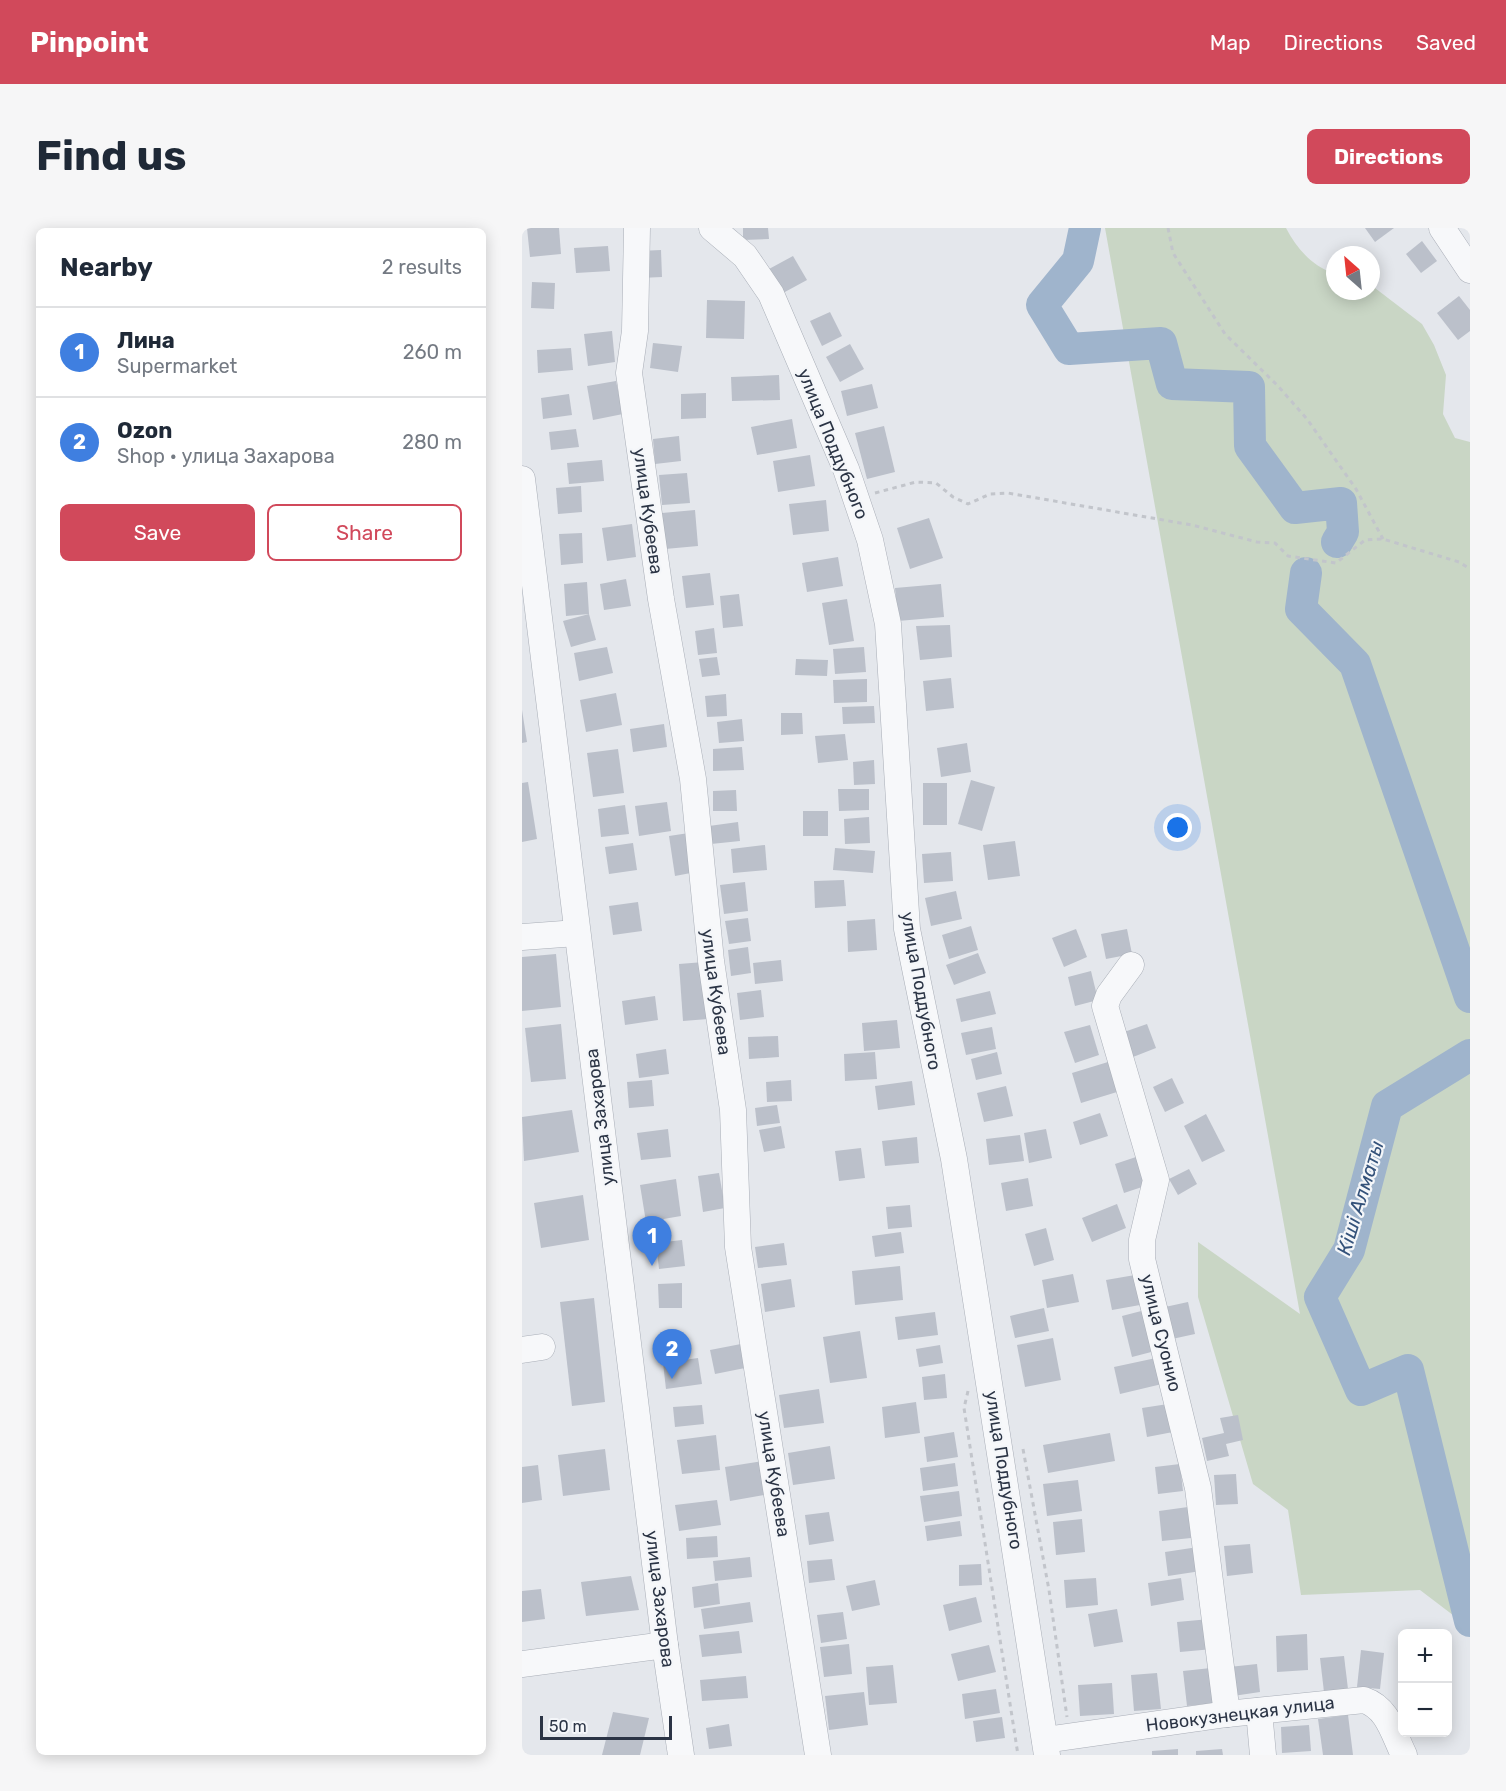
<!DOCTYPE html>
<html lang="en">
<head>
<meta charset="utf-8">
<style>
	body { margin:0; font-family:Rubik,sans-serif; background:#f6f6f7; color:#1f2937 }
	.controls { position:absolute; right:18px; bottom:18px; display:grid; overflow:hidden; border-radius:9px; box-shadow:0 3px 15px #0003 }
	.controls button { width:54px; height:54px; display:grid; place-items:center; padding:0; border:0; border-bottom:2px solid #e0e1e3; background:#fff; color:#1f2937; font:30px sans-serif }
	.compass { position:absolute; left:804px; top:18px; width:54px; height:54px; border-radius:50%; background:#fff; box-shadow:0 3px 15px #0003; rotate:333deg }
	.scale { position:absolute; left:18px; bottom:15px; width:132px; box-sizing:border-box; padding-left:6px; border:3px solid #2b3445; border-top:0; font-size:16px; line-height:21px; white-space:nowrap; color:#2b3445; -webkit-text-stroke:4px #f4f6f9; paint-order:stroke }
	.you { position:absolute; left:656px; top:600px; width:21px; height:21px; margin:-15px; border:4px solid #fff; border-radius:50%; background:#1a73e8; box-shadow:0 0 0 9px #1a73e833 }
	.badge { display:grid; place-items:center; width:39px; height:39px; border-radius:50%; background:#d1495b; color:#fff; font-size:20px; font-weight:700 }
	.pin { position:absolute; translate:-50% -50px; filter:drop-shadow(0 2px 3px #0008) }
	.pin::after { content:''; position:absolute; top:32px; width:21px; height:18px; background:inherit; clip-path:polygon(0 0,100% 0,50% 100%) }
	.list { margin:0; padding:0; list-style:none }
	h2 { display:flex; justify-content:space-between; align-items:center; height:78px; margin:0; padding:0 24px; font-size:26px }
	h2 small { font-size:20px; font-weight:400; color:#747a83 }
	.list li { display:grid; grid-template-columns:39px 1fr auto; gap:18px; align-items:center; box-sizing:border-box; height:90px; padding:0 24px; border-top:2px solid #e0e1e3 }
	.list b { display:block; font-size:22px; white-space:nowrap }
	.list p { margin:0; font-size:20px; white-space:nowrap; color:#747a83 }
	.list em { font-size:20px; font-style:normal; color:#747a83 }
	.actions { display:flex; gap:12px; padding:18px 24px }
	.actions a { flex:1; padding:14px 0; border:2px solid #d1495b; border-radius:9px; text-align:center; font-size:21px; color:#d1495b }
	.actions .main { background:#d1495b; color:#fff }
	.map { position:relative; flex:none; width:948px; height:1527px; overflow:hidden; border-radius:9px }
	header { display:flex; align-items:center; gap:36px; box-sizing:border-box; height:84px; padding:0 30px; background:#d1495b; color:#fff }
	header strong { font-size:28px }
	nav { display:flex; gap:33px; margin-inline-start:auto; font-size:21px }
	.intro { display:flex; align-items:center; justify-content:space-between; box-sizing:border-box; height:144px; padding:0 36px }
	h1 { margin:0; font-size:42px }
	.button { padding:15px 27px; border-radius:9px; background:#d1495b; color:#fff; font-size:21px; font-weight:700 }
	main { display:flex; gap:36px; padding:0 36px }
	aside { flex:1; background:#fff; border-radius:9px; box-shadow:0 3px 15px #0003 }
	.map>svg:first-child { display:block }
	.green { fill:#c9d6c5 }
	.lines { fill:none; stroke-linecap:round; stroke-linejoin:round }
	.river { stroke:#9fb4cc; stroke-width:32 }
	.building { fill:#bbc0ca }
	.minor-casing { stroke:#a9aeb7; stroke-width:27 }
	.path { stroke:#c2c5cb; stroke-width:3; stroke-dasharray:4.5 4.5; stroke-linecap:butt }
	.minor { stroke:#f7f8fa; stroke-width:26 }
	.labels { text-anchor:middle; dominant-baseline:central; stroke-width:4.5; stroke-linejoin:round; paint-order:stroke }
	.street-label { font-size:18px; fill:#2b3445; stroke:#f4f6f9 }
	.water-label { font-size:20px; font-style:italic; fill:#34527a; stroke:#f4f6f9 }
</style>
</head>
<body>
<header>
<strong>Pinpoint</strong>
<nav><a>Map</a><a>Directions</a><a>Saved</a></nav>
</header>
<div class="intro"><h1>Find us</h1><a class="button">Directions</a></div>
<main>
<aside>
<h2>Nearby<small>2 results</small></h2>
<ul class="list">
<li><span class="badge" style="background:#3f7fe0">1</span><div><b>Лина</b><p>Supermarket</p></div><em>260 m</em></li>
<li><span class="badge" style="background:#3f7fe0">2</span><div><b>Ozon</b><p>Shop · улица Захарова</p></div><em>280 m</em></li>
</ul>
<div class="actions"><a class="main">Save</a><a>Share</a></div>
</aside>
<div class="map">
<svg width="948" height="1527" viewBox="0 0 948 1527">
	<rect width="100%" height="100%" fill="#e4e7ec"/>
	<path class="green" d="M583 0H764C775 21 790 38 813 46V63H849V57L900 96 912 117 924 147 921 186 933 210 948 214V1400L898 1362 779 1367 766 1282 731 1256 676 1069V1014L778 1086Z"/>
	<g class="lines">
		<g class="river">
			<path d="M563 0 556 33 520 77 547 121 639 115 650 156 727 159 728 218 773 280 819 275 821 304 815 314"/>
			<path d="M784 345 779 381 833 436 948 769"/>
			<path d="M948 827 865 878 827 1022 798 1069 839 1162 886 1142 948 1393"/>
		</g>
	</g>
	<g class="building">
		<path d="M5 0H37L39 26 8 29Z"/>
		<path d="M221 0H246L247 11 221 12Z"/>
		<path d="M843 0H872L853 14Z"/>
		<path d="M900 13 915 33 899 45 884 26Z"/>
		<path d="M86 18 88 43 54 45 52 20Z"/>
		<path d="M139 22 140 49 118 50 117 23Z"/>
		<path d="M271 28 285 52 261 65 247 41Z"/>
		<path d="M10 54 33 55 32 81 9 80Z"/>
		<path d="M937 68 948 82V103L936 112 915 85Z"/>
		<path d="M185 72 223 73 222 111 184 110Z"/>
		<path d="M308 84 320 108 300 118 288 93Z"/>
		<path d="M90 103 93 134 66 138 62 106Z"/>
		<path d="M131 115 160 118 156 144 128 140Z"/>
		<path d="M328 116 342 141 318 154 304 129Z"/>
		<path d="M49 120 51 142 16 145 15 122Z"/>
		<path d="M257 147 258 172 210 173 209 149Z"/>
		<path d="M94 153 101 186 71 192 65 158Z"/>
		<path d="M350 156 356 180 325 188 319 163Z"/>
		<path d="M184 165V190L159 191V166Z"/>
		<path d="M47 166 50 187 21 191 19 170Z"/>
		<path d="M270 191 275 220 235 227 229 199Z"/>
		<path d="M362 198 373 244 345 251 333 205Z"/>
		<path d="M54 201 57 219 29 222 27 204Z"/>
		<path d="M157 208 159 233 133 236 131 211Z"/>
		<path d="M288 227 293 258 256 264 251 233Z"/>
		<path d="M80 232 82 253 47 256 45 235Z"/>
		<path d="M165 245 168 275 140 277 137 247Z"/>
		<path d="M59 258 60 284 36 286 34 260Z"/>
		<path d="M304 272 307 303 271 307 267 276Z"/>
		<path d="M173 282 176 318 143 321 140 285Z"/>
		<path d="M407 290 421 330 388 341 375 300Z"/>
		<path d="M110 296 114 329 85 333 80 300Z"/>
		<path d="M60 305 61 335 39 337 37 306Z"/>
		<path d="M316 329 321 358 285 364 280 335Z"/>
		<path d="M188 345 192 377 164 380 160 348Z"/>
		<path d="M104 351 109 378 82 382 78 356Z"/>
		<path d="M65 354 67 386 44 388 42 356Z"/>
		<path d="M419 356 422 389 376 393 373 360Z"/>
		<path d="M217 366 221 398 201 400 198 368Z"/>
		<path d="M325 371 332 413 307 417 300 375Z"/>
		<path d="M67 386 74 412 49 419 41 393Z"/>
		<path d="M428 397 430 429 398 432 394 398Z"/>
		<path d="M192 400 195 425 176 427 173 403Z"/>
		<path d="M85 419 91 445 57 453 52 425Z"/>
		<path d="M342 419 344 444 313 446 311 421Z"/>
		<path d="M195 429 198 447 180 449 177 431Z"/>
		<path d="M274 431 306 432 305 448 273 447Z"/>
		<path d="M429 450 432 480 404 483 401 453Z"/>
		<path d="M345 451V474L312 475 311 452Z"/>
		<path d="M94 465 100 497 64 504 58 472Z"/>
		<path d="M204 466 205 488 185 489 183 468Z"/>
		<path d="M352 478 353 495 321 496 320 479Z"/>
		<path d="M0 482 5 514 0 515Z"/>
		<path d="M259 485H280L281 506 259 507Z"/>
		<path d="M220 491 222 513 197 515 195 494Z"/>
		<path d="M142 496 145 519 111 524 108 501Z"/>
		<path d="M323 506 326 532 296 535 293 508Z"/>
		<path d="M445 515 449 544 419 549 415 520Z"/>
		<path d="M220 519 222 542 191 543V521Z"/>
		<path d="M96 521 102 565 71 569 65 525Z"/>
		<path d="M352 532 353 556 332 557 331 534Z"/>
		<path d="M449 552 473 559 460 603 436 596Z"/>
		<path d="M6 554 15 611 0 614V555Z"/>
		<rect x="401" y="555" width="24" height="42"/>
		<path d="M316 561H347V582L317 583Z"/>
		<path d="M214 562 215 583H191V563Z"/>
		<path d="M145 574 149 603 117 608 113 578Z"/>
		<path d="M103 577 107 606 79 609 76 581Z"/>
		<rect x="281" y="583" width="25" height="25"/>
		<path d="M347 589 348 615 323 616 322 591Z"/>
		<path d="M216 594 218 613 189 616 187 598Z"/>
		<path d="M167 605 174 644 153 648 147 608Z"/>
		<path d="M493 613 498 648 466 652 461 617Z"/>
		<path d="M111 615 115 642 87 646 83 619Z"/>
		<path d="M243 617 245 642 211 645 209 621Z"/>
		<path d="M313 620 353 623 351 645 311 642Z"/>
		<path d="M429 624 431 653 402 655 400 626Z"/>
		<path d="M322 652 324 678 293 680 292 653Z"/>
		<path d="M223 654 226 683 202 686 198 657Z"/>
		<path d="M434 663 440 691 409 698 403 670Z"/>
		<path d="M116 674 120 703 91 707 87 678Z"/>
		<path d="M226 690 229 713 207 716 203 693Z"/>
		<path d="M353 691 355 722 326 724 325 693Z"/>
		<path d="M449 698 456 722 427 731 420 707Z"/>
		<path d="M554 701 565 729 542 739 530 710Z"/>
		<path d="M605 701 610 726 584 731 579 706Z"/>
		<path d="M226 719 229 745 209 748 206 722Z"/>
		<path d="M456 725 464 745 432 757 424 737Z"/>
		<path d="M34 726 39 779 0 783V729Z"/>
		<path d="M259 732 261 753 233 756 231 735Z"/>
		<path d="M182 734 186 791 161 793 157 736Z"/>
		<path d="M569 743 576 772 553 778 546 749Z"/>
		<path d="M239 762 242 789 218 792 215 765Z"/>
		<path d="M468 763 474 786 439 794 434 771Z"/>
		<path d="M133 768 136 792 103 797 100 773Z"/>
		<path d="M375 792 378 820 342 823 340 795Z"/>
		<path d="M39 796 44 851 9 854 3 800Z"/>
		<path d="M625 796 634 820 611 829 602 804Z"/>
		<path d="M568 797 577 827 553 835 542 804Z"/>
		<path d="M470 799 474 821 444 827 439 805Z"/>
		<path d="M256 808 257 829 227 831 226 809Z"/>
		<path d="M144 821 147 846 117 850 114 826Z"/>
		<path d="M353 824 355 851 323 853 322 826Z"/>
		<path d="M475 824 480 846 454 852 449 831Z"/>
		<path d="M586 834 595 864 559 875 550 845Z"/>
		<path d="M650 850 662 875 643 884 631 859Z"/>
		<path d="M130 852 132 878 107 880 105 854Z"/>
		<path d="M269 852 270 873 245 874 244 854Z"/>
		<path d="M390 853 393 877 356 882 353 858Z"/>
		<path d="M484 858 491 888 462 894 455 865Z"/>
		<path d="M255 877 258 895 235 898 233 880Z"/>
		<path d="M50 882 57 924 2 933 0 889Z"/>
		<path d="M578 885 586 908 558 917 551 894Z"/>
		<path d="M684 886 703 923 680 934 662 898Z"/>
		<path d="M259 898 263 920 242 924 237 902Z"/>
		<path d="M146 901 149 929 119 932 115 905Z"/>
		<path d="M524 901 530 930 507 935 502 905Z"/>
		<path d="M498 907 502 933 467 937 464 911Z"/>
		<path d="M395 909 397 935 363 938 360 913Z"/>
		<path d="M339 920 343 950 317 953 313 923Z"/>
		<path d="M614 929 623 958 602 965 593 936Z"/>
		<path d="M667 941 675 956 656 967 647 951Z"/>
		<path d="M197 945 203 980 181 984 176 948Z"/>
		<path d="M506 950 511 978 484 983 479 955Z"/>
		<path d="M154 951 159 988 124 994 118 957Z"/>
		<path d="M61 967 67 1012 19 1020 12 975Z"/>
		<path d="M595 976 604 1000 570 1014 560 990Z"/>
		<path d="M388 977 390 999 366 1001 364 979Z"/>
		<path d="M524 1000 532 1032 512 1038 503 1006Z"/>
		<path d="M379 1004 382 1025 353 1029 350 1008Z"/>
		<path d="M160 1012 163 1038 137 1041 134 1015Z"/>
		<path d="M262 1015 265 1037 236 1040 233 1019Z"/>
		<path d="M378 1038 381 1072 333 1077 330 1043Z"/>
		<path d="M551 1046 557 1074 525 1080 520 1052Z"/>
		<path d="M613 1047 618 1077 590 1082 584 1052Z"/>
		<path d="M269 1051 273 1079 243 1084 239 1056Z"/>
		<path d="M160 1055V1080H137L136 1056Z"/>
		<path d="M72 1070 83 1174 50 1178 38 1074Z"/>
		<path d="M666 1074 673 1106 650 1111 643 1079Z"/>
		<path d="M522 1080 527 1103 493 1110 488 1088Z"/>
		<path d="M627 1081 637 1122 610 1129 600 1088Z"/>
		<path d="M413 1084 416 1107 376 1112 373 1089Z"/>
		<path d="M338 1103 345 1150 308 1155 301 1109Z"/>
		<path d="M531 1110 539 1152 503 1159 495 1117Z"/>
		<path d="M219 1116 223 1140 193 1146 188 1122Z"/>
		<path d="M418 1117 421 1135 397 1139 394 1121Z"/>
		<path d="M176 1130 180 1156 144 1161 141 1135Z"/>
		<path d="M634 1130 640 1156 598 1166 592 1139Z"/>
		<path d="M423 1146 425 1170 402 1172 400 1149Z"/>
		<path d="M297 1161 302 1195 262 1200 257 1167Z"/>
		<path d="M394 1174 398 1205 363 1210 360 1179Z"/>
		<path d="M646 1176 651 1204 625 1209 620 1180Z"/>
		<path d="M180 1177 182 1196 153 1199 151 1179Z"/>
		<path d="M716 1187 721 1212 704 1216 707 1228 685 1233 680 1210 702 1205 698 1190Z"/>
		<path d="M432 1204 436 1229 405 1234 402 1209Z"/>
		<path d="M588 1205 593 1233 526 1245 521 1217Z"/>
		<path d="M194 1207 198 1242 160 1246 155 1212Z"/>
		<path d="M308 1218 313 1251 271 1257 266 1225Z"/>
		<path d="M83 1221 88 1262 41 1268 36 1227Z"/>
		<path d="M241 1233 247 1266 208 1273 203 1239Z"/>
		<path d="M433 1235 436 1258 401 1263 398 1240Z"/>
		<path d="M658 1236 661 1263 636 1266 633 1239Z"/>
		<path d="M16 1237 20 1272 0 1275V1239Z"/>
		<path d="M714 1246 716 1276 694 1277 692 1247Z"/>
		<path d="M556 1252 560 1283 525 1288 521 1256Z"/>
		<path d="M437 1263 440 1288 402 1294 398 1268Z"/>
		<path d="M195 1272 199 1297 157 1303 153 1277Z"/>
		<path d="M666 1279 669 1310 640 1313 637 1283Z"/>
		<path d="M307 1284 312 1313 287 1317 283 1287Z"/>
		<path d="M560 1291 563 1324 534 1327 531 1294Z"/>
		<path d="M438 1293 440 1308 405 1313 403 1298Z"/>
		<path d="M195 1308 196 1329 165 1331 164 1310Z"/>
		<path d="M728 1316 731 1345 705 1348 702 1318Z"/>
		<path d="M676 1319 679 1343 646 1348 643 1324Z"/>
		<path d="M228 1329 230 1349 193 1353 191 1333Z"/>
		<path d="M310 1331 313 1352 287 1355 285 1333Z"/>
		<path d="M459 1336 460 1357 437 1358V1337Z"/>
		<path d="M109 1348 117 1382 64 1388 59 1354Z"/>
		<path d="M574 1350 576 1377 544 1380 542 1352Z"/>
		<path d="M659 1350 662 1372 629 1378 626 1355Z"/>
		<path d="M353 1352 358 1377 330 1383 324 1358Z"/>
		<path d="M196 1355 198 1376 172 1380 170 1359Z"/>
		<path d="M19 1361 23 1391 0 1394V1363Z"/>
		<path d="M454 1369 460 1394 427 1403 421 1377Z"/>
		<path d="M228 1374 231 1394 182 1401 179 1381Z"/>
		<path d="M595 1381 601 1414 572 1419 566 1386Z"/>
		<path d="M321 1384 325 1411 299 1415 295 1387Z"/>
		<path d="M688 1391 691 1421 658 1424 655 1394Z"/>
		<path d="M217 1403 220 1425 180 1429 177 1407Z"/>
		<path d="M785 1406 786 1442 755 1444 754 1408Z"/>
		<path d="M327 1416 330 1446 302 1449 298 1419Z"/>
		<path d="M467 1417 474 1444 436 1453 429 1426Z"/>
		<path d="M839 1422 862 1425 858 1461 835 1459Z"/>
		<path d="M822 1428 826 1461 802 1464 798 1430Z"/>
		<path d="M735 1436 738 1464 711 1468 707 1439Z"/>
		<path d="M371 1437 375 1475 347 1477 344 1439Z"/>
		<path d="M689 1440 693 1475 665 1478 661 1443Z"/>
		<path d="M635 1445 639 1481 612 1483 609 1447Z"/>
		<path d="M224 1448 226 1470 180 1473 178 1452Z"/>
		<path d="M590 1455 592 1486 558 1488 556 1457Z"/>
		<path d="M474 1461 478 1485 443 1491 440 1466Z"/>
		<path d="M342 1464 346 1497 307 1502 303 1468Z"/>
		<path d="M91 1484 127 1490 118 1527H80Z"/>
		<path d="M826 1487 831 1527H801L796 1491Z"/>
		<path d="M480 1489 483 1510 454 1514 451 1493Z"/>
		<path d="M207 1496 210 1518 187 1521 184 1500Z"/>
		<path d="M787 1497 789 1523 760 1525 759 1499Z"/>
		<path d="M656 1521V1527H630V1523Z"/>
		<path d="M700 1521 701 1527H674V1523Z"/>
	</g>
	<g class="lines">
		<g class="minor-casing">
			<g id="minor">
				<path d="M115 0 113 103 107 145 139 371 171 551 189 733 211 882 216 1019 296 1527"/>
				<path d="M190 0 223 28 249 66 324 241 348 312 366 396 385 701 432 931 525 1527"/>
				<path d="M920 0 948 42"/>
				<path d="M0 251 143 1417 159 1527"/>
				<path d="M0 709 55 705"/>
				<path d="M609 737 587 767 583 778 634 952 620 1012V1031L676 1260 705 1486"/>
				<path d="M0 1122 20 1119"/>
				<path d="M0 1436 143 1417"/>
				<path d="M737 1483 741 1527"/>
				<path d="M523 1512 705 1486 842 1472C866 1480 871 1505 882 1527"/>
			</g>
		</g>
		<g class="path">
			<path d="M646 0 651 25 703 106 756 158 785 191 834 261 861 311"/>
			<path d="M353 265 394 254 414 255 431 269 446 276 468 266 486 265 670 297 735 314 753 315 766 328 814 335 843 312 861 311 937 334 948 341"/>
			<path d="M446 1163 442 1180 496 1527"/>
			<path d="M501 1221 527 1362 545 1489"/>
		</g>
		<use href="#minor" class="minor"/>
	</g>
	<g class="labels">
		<g class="street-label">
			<text transform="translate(311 216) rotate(68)">улица Поддубного</text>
			<text transform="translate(126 283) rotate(82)">улица Кубеева</text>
			<text transform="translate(399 763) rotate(80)">улица Поддубного</text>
			<text transform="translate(194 764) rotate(82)">улица Кубеева</text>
			<text transform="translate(78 889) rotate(-97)">улица Захарова</text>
			<text transform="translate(639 1105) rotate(76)">улица Суонио</text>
			<text transform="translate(482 1242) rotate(81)">улица Поддубного</text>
			<text transform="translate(252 1246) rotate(81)">улица Кубеева</text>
			<text transform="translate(138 1371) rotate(83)">улица Захарова</text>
			<text transform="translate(718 1486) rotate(-7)">Новокузнецкая улица</text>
		</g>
		<g class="water-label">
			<text transform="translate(838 970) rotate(-73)">Кіші Алматы</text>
		</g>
	</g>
</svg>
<div class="controls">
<button>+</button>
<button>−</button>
</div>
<svg class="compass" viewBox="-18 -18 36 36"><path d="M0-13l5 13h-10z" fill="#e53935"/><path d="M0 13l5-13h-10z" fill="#747a83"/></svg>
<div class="scale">50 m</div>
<div class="you"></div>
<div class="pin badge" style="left:130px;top:1038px;background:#3f7fe0">1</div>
<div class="pin badge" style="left:150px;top:1151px;background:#3f7fe0">2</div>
</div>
</main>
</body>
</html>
